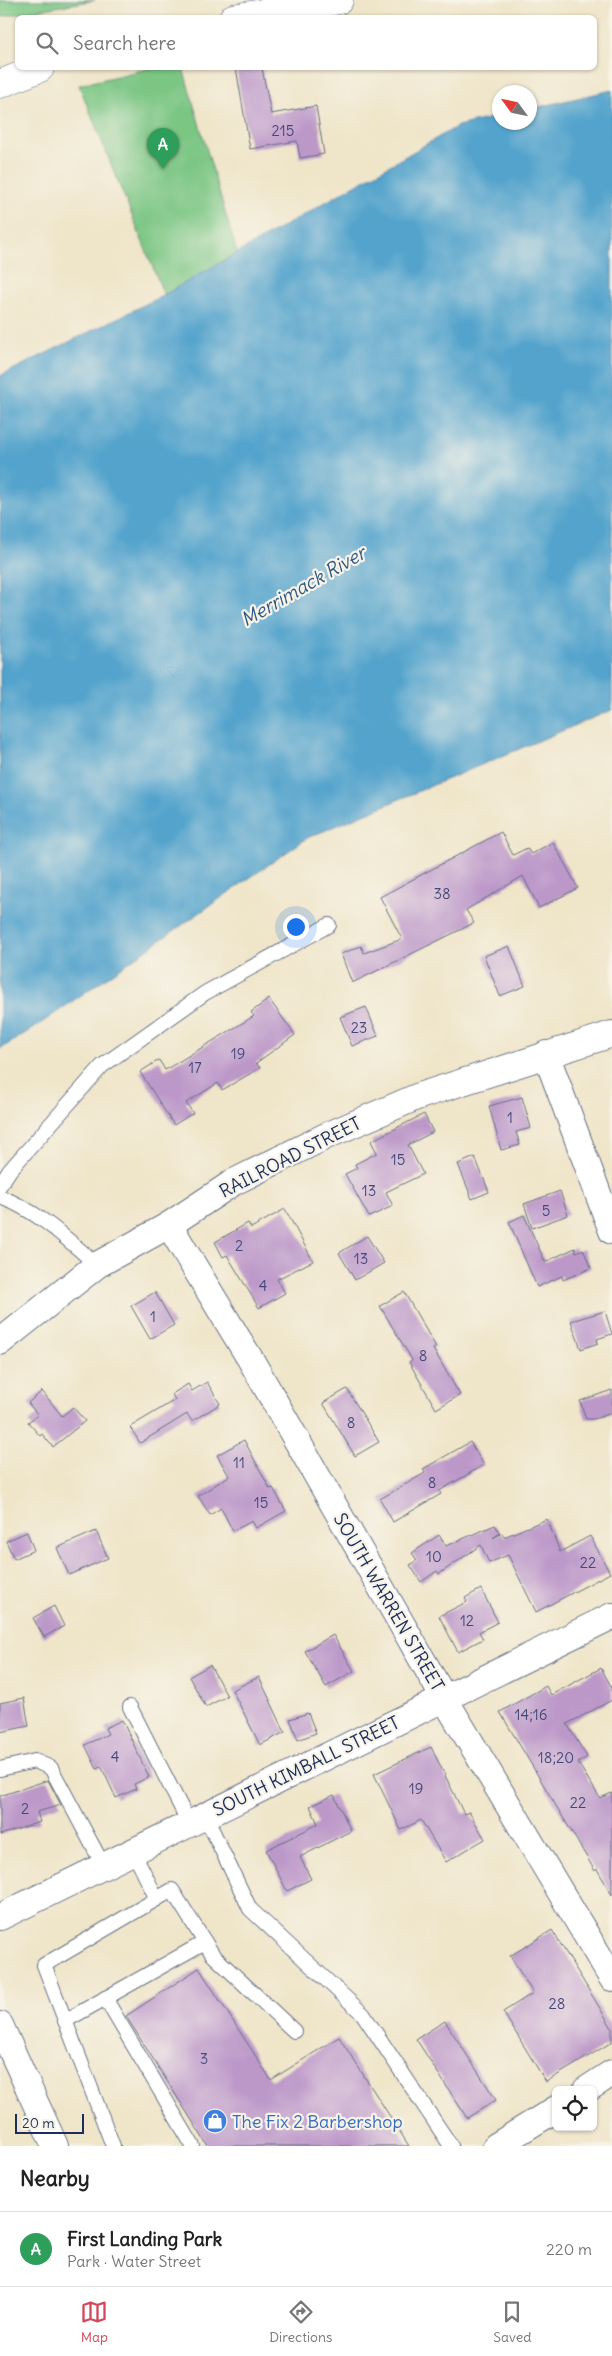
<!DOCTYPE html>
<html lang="en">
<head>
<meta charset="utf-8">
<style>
	body { margin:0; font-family:Delius,sans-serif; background:#f2f2f2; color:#222 }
	.controls { position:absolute; right:15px; bottom:15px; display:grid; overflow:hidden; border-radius:8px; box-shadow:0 1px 4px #0004 }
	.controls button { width:45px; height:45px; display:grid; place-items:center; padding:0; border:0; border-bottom:1px solid #e0e0e0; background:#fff; color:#222; font:25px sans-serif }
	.compass { position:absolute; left:492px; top:85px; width:45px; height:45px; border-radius:50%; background:#fff; box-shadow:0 1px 4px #0004; rotate:303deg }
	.scale { position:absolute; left:15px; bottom:12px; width:69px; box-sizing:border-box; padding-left:5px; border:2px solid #1b2f5e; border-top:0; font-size:14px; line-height:18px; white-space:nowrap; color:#1b2f5e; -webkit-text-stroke:4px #f7f3e8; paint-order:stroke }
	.you { position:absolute; left:295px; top:926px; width:18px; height:18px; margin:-12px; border:4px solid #fff; border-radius:50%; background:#1a73e8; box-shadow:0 0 0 8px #1a73e833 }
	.badge { display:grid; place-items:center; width:32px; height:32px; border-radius:50%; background:#d1495b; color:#fff; font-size:16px; font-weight:700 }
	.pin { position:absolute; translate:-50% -41px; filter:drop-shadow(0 1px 2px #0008) }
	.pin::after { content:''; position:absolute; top:26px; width:18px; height:15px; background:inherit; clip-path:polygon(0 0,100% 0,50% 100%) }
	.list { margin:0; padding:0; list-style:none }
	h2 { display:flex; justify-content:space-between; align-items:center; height:65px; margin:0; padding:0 20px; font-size:21px }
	h2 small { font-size:16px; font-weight:400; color:#767676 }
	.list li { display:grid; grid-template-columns:32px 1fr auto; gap:15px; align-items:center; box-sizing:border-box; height:75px; padding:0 20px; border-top:1px solid #e0e0e0 }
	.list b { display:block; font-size:19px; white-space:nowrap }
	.list p { margin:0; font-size:16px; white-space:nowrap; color:#767676 }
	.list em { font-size:16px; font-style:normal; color:#767676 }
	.icon { flex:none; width:28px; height:28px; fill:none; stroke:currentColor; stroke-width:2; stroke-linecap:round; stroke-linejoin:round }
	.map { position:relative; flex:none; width:612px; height:2146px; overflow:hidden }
	.search { position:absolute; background:#fff; box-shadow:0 1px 4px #0004; left:15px; right:15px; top:15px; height:55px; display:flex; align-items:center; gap:12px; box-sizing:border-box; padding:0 18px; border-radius:8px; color:#767676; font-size:19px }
	.sheet { height:140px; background:#fff }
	nav { display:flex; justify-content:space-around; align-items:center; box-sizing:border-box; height:70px; border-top:1px solid #e0e0e0; background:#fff; font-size:14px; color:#767676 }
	nav a { display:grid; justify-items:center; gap:2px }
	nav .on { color:#d1495b }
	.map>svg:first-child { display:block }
	.green { fill:#7bc684; stroke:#4b7a71 }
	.water { fill:#52a3cc; stroke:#366995 }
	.building { fill:#bc98c9 }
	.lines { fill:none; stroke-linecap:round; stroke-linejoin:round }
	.service-casing { stroke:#656f83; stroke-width:16 }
	.minor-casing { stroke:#656f83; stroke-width:28 }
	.primary-casing { stroke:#656f83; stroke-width:29 }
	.service { stroke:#fff; stroke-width:14 }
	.minor { stroke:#fff; stroke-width:26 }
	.primary { stroke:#fff; stroke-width:28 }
	.labels { text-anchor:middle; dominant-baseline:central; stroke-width:4.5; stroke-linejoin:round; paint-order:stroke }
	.number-label { font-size:15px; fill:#434979 }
	.street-label { font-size:18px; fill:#1b2f5e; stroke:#f7f3e8 }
	.shop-label { font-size:18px; fill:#366cbe; stroke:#f7f3e8; text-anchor:start }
	.water-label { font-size:19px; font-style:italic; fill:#2e5884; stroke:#f7f3e8 }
</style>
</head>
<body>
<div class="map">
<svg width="612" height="2146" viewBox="0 0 612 2146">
	<rect width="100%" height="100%" fill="#f7f3e8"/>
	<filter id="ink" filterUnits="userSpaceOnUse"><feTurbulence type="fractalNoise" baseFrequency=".02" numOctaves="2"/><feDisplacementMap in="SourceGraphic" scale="10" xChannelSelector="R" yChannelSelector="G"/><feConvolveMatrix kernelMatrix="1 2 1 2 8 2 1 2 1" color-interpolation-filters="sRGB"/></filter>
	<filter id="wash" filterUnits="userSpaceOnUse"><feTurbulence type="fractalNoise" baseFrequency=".0096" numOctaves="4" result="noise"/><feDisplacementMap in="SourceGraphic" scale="20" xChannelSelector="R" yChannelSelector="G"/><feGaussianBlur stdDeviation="1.12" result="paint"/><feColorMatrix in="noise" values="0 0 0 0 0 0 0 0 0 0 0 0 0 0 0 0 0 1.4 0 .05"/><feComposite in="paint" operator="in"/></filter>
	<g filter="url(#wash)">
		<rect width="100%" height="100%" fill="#efe5c9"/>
		<g class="green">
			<path d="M0 0H95L0 17Z"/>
			<path d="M151 68H183L237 253 164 295 79 85Z"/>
		</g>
		<path class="water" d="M612 90V710L307 838 37 1026 0 1049V376L164 295 458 126 499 116 500 122H530V109Z"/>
		<g id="blocks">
			<g class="building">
				<path d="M236 68H262L271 114 316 106 324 154 300 158 297 141 250 149Z"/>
				<path d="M501 832 513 855 527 848 531 854 553 842 578 888 539 908 523 876 466 910 474 923 352 983 341 954 361 946 364 953 402 939 380 897Z"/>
				<path d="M509 946 525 986 500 996 484 956Z"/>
				<path d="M269 999 295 1035 256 1063 260 1068 222 1090 218 1083 186 1103 193 1113 174 1125 140 1072 159 1060 165 1070 254 1016 251 1012Z"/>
				<path d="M366 1007 378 1036 352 1046 340 1017Z"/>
				<path d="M522 1097 531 1128 516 1132 520 1145 501 1150 489 1106Z"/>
				<path d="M424 1114 433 1132 408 1145 423 1174 386 1192 393 1206 369 1217 345 1174 357 1168 355 1164 377 1153 371 1141Z"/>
				<path d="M475 1157 489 1192 472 1199 458 1164Z"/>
				<path d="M560 1191 568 1215 532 1228 524 1204Z"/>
				<path d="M285 1209 313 1261 277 1279 285 1293 259 1308 227 1255 223 1257 215 1242 248 1223 251 1228Z"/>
				<path d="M524 1215 545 1262 575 1248 576 1252 583 1249 591 1268 563 1280 562 1276 537 1287 509 1222Z"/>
				<path d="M367 1236 384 1263 355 1280 339 1253Z"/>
				<path d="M155 1292 174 1325 150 1339 131 1306Z"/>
				<path d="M404 1292 436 1347 433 1349 460 1395 436 1409 409 1362 412 1360 380 1306Z"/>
				<path d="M605 1311 612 1334 597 1339 598 1343 581 1349 571 1321Z"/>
				<path d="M207 1382 220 1404 192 1421 187 1414 140 1443 130 1427 175 1400 172 1394 188 1384 192 1391Z"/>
				<path d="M347 1389 379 1442 355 1456 323 1403Z"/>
				<path d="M612 1390V1413L594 1419H586L580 1401Z"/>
				<path d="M42 1391 62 1416 73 1407 85 1421 53 1447 42 1434 40 1436 28 1422 38 1415 28 1403Z"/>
				<path d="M244 1440 270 1489 273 1488 286 1511 256 1528 252 1521 233 1531 221 1508 210 1515 198 1496 229 1476 217 1455Z"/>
				<path d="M470 1442 484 1465 439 1491 441 1494 393 1522 380 1499 425 1473 423 1469Z"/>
				<path d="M547 1519 560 1552 590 1536 610 1573 536 1612 508 1555 489 1563 481 1545 439 1574 437 1571 421 1582 410 1565 417 1560 412 1553 439 1535 446 1546 495 1525 500 1533 493 1538 502 1533 504 1537Z"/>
				<path d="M96 1531 108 1558 69 1575 57 1548Z"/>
				<path d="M27 1532 34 1550 14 1559 6 1541Z"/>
				<path d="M481 1589 498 1622 479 1632 483 1639 458 1652 439 1616 467 1602 465 1598Z"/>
				<path d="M54 1606 64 1626 44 1637 33 1618Z"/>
				<path d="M333 1635 354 1671 326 1687 305 1651Z"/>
				<path d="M210 1665 227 1696 206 1707 189 1677Z"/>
				<path d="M601 1668 612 1688V1700L567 1724 587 1757 578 1763 600 1798 612 1793V1895L597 1869 595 1871 500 1712 546 1686 551 1695Z"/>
				<path d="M259 1677 285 1732 260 1745 232 1690Z"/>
				<path d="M24 1698 29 1726 0 1732V1703Z"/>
				<path d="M308 1713 316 1733 298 1740 290 1719Z"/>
				<path d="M122 1720 149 1777 134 1784 136 1789 116 1798 101 1766 97 1769 85 1745 108 1734 105 1728Z"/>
				<path d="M431 1747 464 1814 469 1812 485 1839 446 1862 421 1820 401 1830 374 1774Z"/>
				<path d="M48 1780 61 1805 37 1812 40 1822 0 1835V1796Z"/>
				<path d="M334 1795 351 1831 300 1857 311 1879 287 1891 266 1850 318 1824 310 1806Z"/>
				<path d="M552 1930 612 2028V2042L546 2082 503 2012 533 1993 510 1956Z"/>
				<path d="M199 1968 271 2080 339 2037 409 2146H208L126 2016Z"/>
				<path d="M445 2021 496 2100 467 2118 416 2039Z"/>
			</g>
		</g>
	</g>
	<g filter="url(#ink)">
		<use href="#blocks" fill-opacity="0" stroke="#656f83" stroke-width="1"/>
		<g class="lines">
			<g class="service-casing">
				<g id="service">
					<path d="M0 1185 10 1170 102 1066 205 993 329 925"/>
					<path d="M0 1197C37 1210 68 1240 97 1265"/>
					<path d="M130 1707 189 1823"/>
					<path d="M0 1769 35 1761 51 1768 103 1865"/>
					<path d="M205 1815 250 1909 363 2014 451 2146"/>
					<path d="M133 1851 157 1899"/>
					<path d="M105 1998 193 2146"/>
					<path d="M65 2021 205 1942"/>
					<path d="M113 2146 44 1965 172 1890 213 1955 294 2031"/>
				</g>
			</g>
			<g class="minor-casing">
				<g id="minor">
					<path d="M546 1054 612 1231"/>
					<path d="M169 1225 252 1362 444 1698 612 1978"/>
					<path d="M0 1342 97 1265 169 1225 234 1182 326 1136 419 1096 612 1034"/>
					<path d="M0 1917 612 1616"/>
					<path d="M0 2025 55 2146"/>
					<path d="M586 2090 612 2073"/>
					<path d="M496 2146 556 2109"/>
				</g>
			</g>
			<g class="primary-casing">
				<g id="primary">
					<path d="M233 18 339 0"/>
					<path d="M0 84 40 68"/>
				</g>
			</g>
			<use href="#service" class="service"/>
			<use href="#minor" class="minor"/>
			<use href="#primary" class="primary"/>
		</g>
	</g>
	<defs>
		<g id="shop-disc" transform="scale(1.25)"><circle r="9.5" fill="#3f7fe0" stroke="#f7f3e8"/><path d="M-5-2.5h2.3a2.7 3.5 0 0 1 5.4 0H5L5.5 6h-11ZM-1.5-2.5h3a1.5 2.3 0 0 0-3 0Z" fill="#fff"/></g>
	</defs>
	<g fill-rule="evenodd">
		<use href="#shop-disc" x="215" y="2121"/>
	</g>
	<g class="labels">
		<g class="number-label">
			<text x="283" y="130">215</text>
			<text x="442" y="893">38</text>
			<text x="359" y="1027">23</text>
			<text x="238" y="1053">19</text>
			<text x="195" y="1067">17</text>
			<text x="510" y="1117">1</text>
			<text x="398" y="1159">15</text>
			<text x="369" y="1190">13</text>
			<text x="546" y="1210">5</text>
			<text x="239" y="1245">2</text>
			<text x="361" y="1258">13</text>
			<text x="263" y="1285">4</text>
			<text x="153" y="1316">1</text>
			<text x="423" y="1355">8</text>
			<text x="351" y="1422">8</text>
			<text x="239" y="1462">11</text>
			<text x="432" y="1482">8</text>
			<text x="261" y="1502">15</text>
			<text x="434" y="1556">10</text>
			<text x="588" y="1562">22</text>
			<text x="467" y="1620">12</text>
			<text x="531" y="1714">14;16</text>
			<text x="115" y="1756">4</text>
			<text x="556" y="1757">18;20</text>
			<text x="416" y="1788">19</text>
			<text x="578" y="1802">22</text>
			<text x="25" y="1808">2</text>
			<text x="557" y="2003">28</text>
			<text x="204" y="2058">3</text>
		</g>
		<g class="street-label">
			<text transform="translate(290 1157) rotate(-27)">RAILROAD STREET</text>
			<text transform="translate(389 1602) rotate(60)">SOUTH WARREN STREET</text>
			<text transform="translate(306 1766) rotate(-26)">SOUTH KIMBALL STREET</text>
		</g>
		<g class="shop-label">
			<text x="232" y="2121">The Fix 2 Barbershop</text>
		</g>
		<g class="water-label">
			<text transform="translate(303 586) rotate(-30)">Merrimack River</text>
		</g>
	</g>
</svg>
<div class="controls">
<button><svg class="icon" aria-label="locate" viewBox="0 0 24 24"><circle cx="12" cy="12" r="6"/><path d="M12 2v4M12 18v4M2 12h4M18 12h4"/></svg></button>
</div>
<svg class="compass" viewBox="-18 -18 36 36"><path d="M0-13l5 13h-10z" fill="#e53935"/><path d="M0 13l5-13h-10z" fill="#767676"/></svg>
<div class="scale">20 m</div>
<div class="you"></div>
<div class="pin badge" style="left:163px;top:169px;background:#2e9e5b">A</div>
<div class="search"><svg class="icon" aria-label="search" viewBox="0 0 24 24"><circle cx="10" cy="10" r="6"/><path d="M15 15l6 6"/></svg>Search here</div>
</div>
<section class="sheet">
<h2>Nearby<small></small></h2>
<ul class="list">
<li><span class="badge" style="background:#2e9e5b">A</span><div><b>First Landing Park</b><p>Park · Water Street</p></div><em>220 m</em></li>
</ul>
</section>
<nav>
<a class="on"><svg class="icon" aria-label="map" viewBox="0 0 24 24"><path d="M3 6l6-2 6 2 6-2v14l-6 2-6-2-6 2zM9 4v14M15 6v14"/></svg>Map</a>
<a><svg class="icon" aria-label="directions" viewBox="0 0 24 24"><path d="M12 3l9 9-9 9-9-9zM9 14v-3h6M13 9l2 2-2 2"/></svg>Directions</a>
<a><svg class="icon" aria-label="saved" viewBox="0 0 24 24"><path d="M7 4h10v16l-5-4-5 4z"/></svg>Saved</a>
</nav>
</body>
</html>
